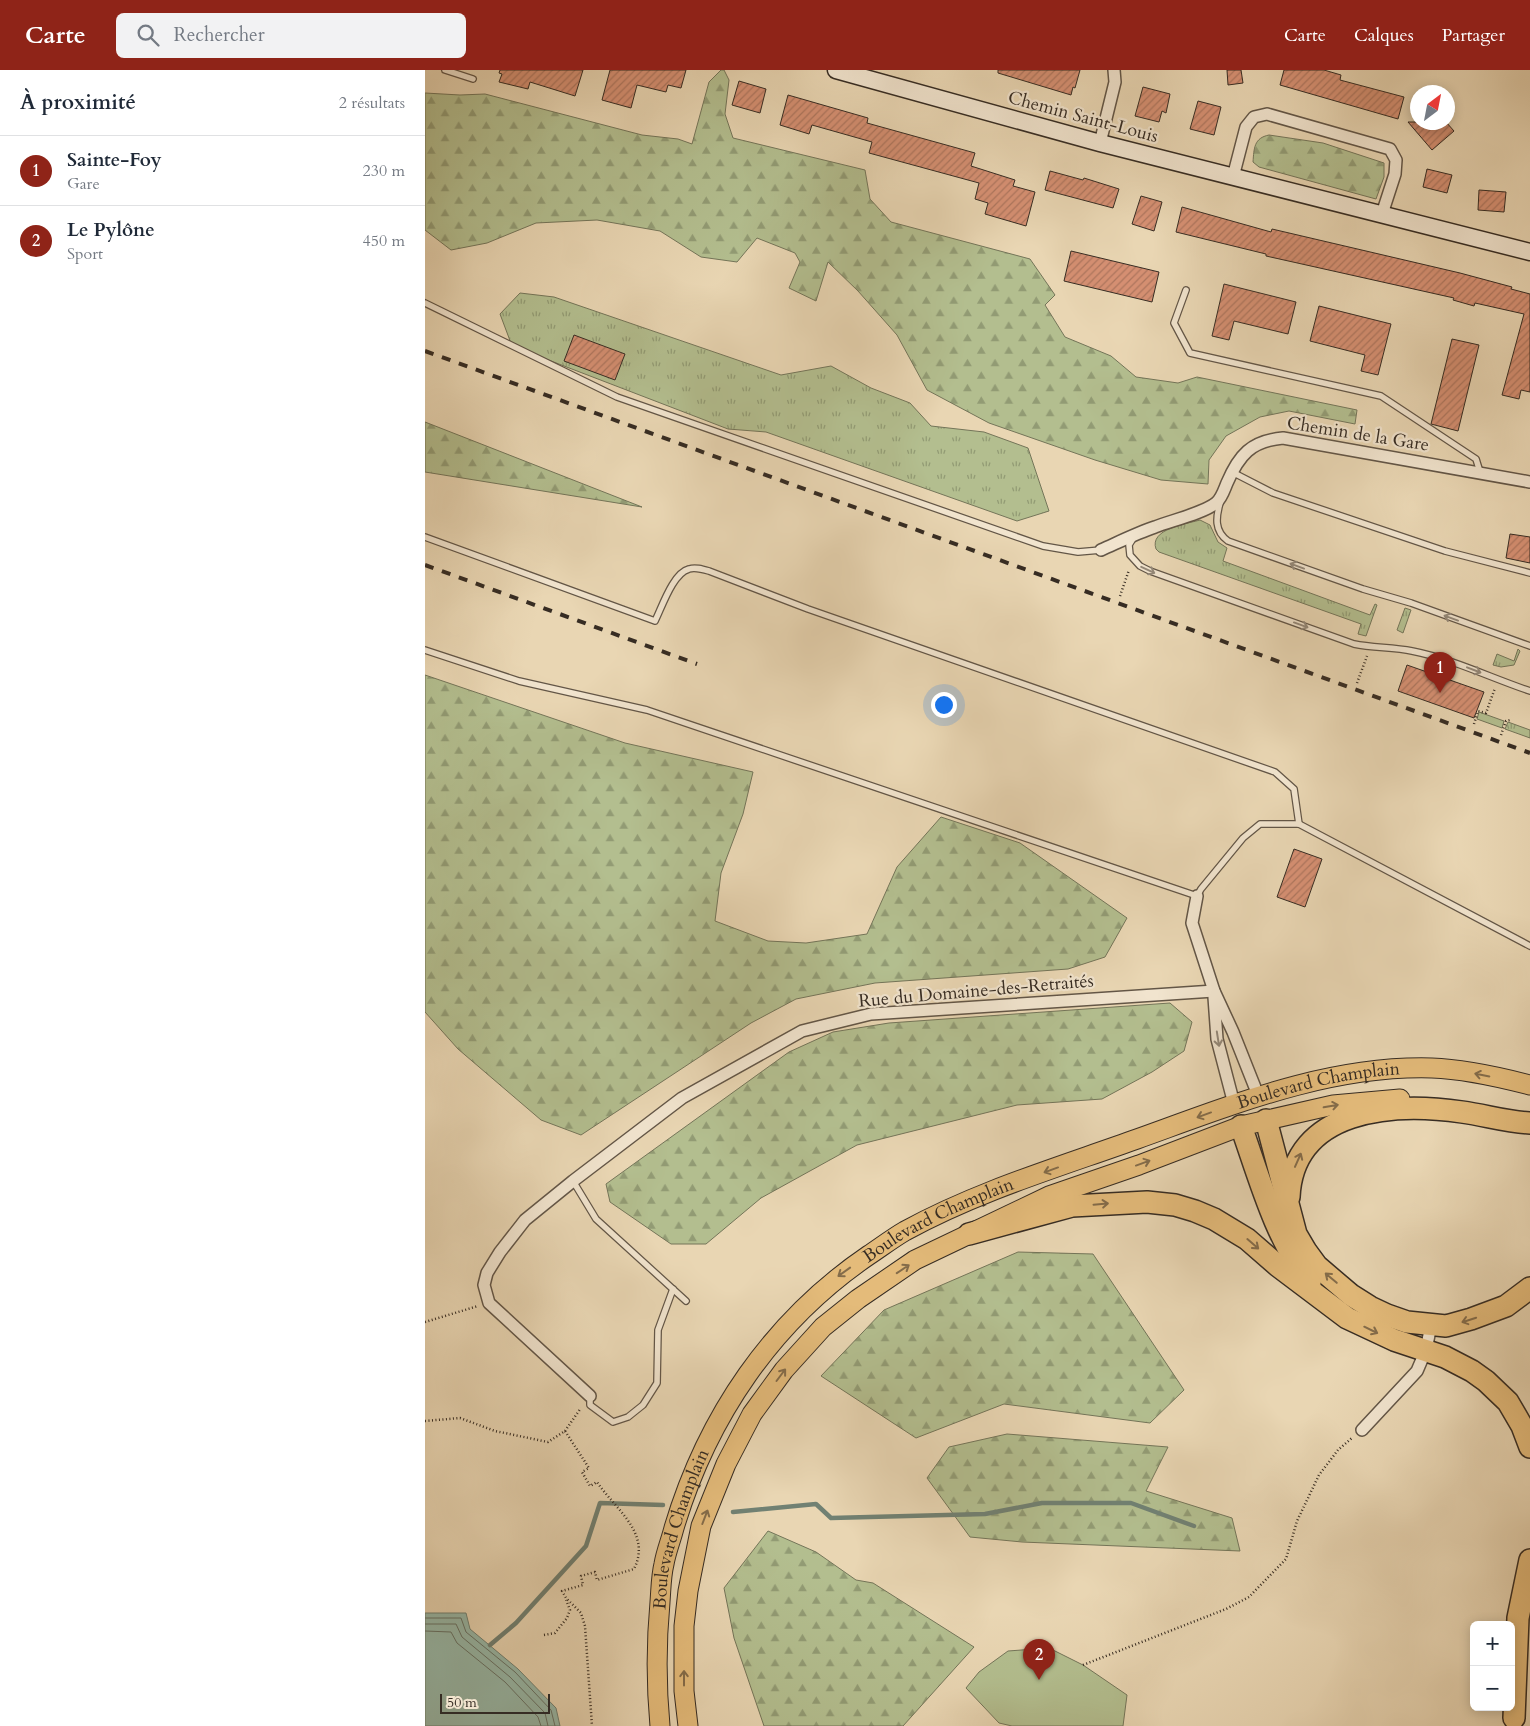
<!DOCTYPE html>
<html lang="fr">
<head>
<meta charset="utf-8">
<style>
	body { margin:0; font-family:Cardo,serif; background:#f2f2f3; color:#1f2937 }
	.controls { position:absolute; right:15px; bottom:15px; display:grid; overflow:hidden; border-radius:8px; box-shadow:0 2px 12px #0003 }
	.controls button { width:45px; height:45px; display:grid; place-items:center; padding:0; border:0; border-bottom:1px solid #e0e1e3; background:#fff; color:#1f2937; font:25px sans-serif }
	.compass { position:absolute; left:985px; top:15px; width:45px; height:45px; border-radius:50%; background:#fff; box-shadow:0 2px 12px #0003; rotate:32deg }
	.scale { position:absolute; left:15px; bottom:12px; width:110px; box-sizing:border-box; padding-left:5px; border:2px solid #362c23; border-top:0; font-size:14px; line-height:18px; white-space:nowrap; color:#362c23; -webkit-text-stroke:4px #f1e4ce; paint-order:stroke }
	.you { position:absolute; left:518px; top:634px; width:18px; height:18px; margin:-12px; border:4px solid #fff; border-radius:50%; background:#1a73e8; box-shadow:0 0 0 8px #1a73e833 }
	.badge { display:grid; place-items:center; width:32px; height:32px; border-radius:50%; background:#8f2418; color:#fff; font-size:16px; font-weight:700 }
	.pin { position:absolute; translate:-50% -41px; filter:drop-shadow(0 1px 2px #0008) }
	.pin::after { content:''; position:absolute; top:26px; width:18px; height:15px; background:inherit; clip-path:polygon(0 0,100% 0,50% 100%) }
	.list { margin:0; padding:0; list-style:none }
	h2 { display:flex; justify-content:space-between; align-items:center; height:65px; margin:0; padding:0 20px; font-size:21px }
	h2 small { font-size:16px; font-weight:400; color:#747a83 }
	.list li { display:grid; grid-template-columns:32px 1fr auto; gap:15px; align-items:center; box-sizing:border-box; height:70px; padding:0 20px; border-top:1px solid #e0e1e3 }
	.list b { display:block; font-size:19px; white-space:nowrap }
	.list p { margin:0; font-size:16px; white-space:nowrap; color:#747a83 }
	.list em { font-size:16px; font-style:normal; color:#747a83 }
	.icon { flex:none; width:28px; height:28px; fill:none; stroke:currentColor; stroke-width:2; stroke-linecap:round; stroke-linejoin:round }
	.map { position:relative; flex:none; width:1105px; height:1656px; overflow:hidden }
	header { display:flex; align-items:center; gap:30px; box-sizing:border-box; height:70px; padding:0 25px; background:#8f2418; color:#fff }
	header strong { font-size:24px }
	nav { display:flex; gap:28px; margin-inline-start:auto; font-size:18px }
	.search { width:350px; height:45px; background:#f2f2f3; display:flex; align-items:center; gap:12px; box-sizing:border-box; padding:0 18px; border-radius:8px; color:#747a83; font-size:19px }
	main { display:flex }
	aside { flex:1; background:#fff }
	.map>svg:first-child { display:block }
	.grass { fill:url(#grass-tufts); stroke:#747559 }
	.forest { fill:url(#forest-firs); stroke:#747559 }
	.garden { fill:#b3be8f; stroke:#747559 }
	.water { fill:#98b9a9; stroke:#718173 }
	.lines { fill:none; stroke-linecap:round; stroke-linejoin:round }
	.shore { stroke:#677266; stroke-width:1 }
	.stream { stroke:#718173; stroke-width:4.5 }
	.building { fill:url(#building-hatch); stroke:#362c23 }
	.lane-casing { stroke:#635647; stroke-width:8 }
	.street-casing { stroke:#635647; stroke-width:14 }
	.secondary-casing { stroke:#362c23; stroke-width:19 }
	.primary-casing { stroke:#362c23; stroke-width:21 }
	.highway-casing { stroke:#362c23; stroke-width:24 }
	.path { stroke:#362c23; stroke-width:2.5; stroke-dasharray:1 2.5; stroke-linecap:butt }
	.lane { stroke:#f1e4ce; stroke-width:5.5 }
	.street { stroke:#f1e4ce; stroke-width:11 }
	.secondary { stroke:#f1e4ce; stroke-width:16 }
	.primary { stroke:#e4bb7a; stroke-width:19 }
	.highway { stroke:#e4bb7a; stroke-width:21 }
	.rail { stroke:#362c23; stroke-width:4; stroke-dasharray:9 9; stroke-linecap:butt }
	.oneway { stroke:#948878 }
	.oneway2 { stroke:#846c4a }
	.labels { text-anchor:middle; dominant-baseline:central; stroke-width:4.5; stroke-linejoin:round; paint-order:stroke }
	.street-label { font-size:18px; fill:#362c23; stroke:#f1e4ce }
</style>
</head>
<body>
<header>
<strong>Carte</strong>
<div class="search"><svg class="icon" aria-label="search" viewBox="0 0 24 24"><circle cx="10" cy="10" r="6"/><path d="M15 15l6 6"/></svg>Rechercher</div>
<nav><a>Carte</a><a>Calques</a><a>Partager</a></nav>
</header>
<main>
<aside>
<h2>À proximité<small>2 résultats</small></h2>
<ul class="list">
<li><span class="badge">1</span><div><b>Sainte-Foy</b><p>Gare</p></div><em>230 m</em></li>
<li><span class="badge">2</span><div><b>Le Pylône</b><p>Sport</p></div><em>450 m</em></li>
</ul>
</aside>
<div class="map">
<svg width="1105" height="1656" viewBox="0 0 1105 1656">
	<defs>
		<pattern id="grass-tufts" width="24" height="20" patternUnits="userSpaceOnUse" patternTransform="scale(1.25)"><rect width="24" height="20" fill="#b3be8f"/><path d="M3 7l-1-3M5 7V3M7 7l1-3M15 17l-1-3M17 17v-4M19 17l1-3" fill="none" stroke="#929b74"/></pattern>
		<pattern id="forest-firs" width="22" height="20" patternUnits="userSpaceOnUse" patternTransform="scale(1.25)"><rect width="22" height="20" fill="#b3be8f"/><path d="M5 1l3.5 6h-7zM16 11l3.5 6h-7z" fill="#929b74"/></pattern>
		<pattern id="building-hatch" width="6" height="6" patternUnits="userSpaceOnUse" patternTransform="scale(1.25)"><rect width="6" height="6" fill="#d69073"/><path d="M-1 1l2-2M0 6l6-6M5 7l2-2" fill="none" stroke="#ae765e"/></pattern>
	</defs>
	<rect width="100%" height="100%" fill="#e9d6b3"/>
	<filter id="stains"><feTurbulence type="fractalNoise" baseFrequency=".004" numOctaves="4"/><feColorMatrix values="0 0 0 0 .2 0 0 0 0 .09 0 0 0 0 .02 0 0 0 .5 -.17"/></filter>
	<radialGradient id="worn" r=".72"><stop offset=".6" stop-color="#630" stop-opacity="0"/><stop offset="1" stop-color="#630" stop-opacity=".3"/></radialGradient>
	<g class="grass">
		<path d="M95 223 129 227 356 305 406 296 446 318 485 333 506 356 559 362 603 378 624 441 592 451 341 362 303 359 87 276 75 244Z"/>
		<path d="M775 450 785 455 793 472 802 478 798 491 945 545 950 534 952 535 941 566 933 564 936 554 734 482 731 479C724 459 761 454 775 450Z"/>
		<path d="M980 538 986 540 978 563 972 560Z"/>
		<path d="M1093 579 1095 581 1089 595 1076 597 1068 595 1072 584 1089 591Z"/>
		<path d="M1054 642 1079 651 1077 658 1052 649Z"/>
		<path d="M1083 652 1105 660V668L1080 659Z"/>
	</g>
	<g class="forest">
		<path d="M296 0H299L304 10 300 44 308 68 440 100 445 129 466 152 605 189 630 225 620 235 640 267 686 286 711 307 753 313 772 307 932 340 930 354 864 341 835 347 801 366 784 390 783 414 736 410 670 390 564 353 502 320 472 265 433 221 403 192 391 231 364 218 375 192 370 183 332 168 312 192 276 187 235 161 172 150 111 153 62 173 26 180 0 160V23L35 25 60 24 217 65 253 69 267 74 284 12Z"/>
		<path d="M844 65 898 73 959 93V107L951 129 834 97 828 92C829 78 829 68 844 65Z"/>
		<path d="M0 352 217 437 0 402Z"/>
		<path d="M0 605 200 673 328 702 318 744 296 803 290 851 343 871 381 873 442 864 472 797 516 747 595 773 702 848 680 887 643 899 450 913 371 929 326 953 156 1065 116 1050 33 979 0 942Z"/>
		<path d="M745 933 767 952 759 981 727 1002 677 1029 592 1035 432 1075 336 1128 281 1174H246L185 1132 181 1114 364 982 408 962 464 953Z"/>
		<path d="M593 1182 668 1184 759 1320 725 1353 579 1334 491 1368 396 1306 459 1240Z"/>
		<path d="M582 1364 743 1377 721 1421 807 1448 815 1481 597 1472 545 1467 502 1408 524 1377Z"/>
		<path d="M343 1461 391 1482 431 1510 448 1513 549 1577 478 1656H339L309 1568 299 1518Z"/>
	</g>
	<path class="garden" d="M624 1578 658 1595 702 1625 698 1656H587L574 1653 541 1618 554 1602 583 1581Z"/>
	<path class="water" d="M0 1543H41L45 1559 93 1599 131 1638 135 1656H0Z"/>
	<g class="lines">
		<g class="shore">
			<path d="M0 1548H36L41 1562 90 1602 126 1640 130 1656"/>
			<path d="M0 1554H31L37 1567 85 1607 120 1643 123 1656"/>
			<path d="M0 1561 26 1562 32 1573 80 1612 113 1647 116 1656"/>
		</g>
		<g class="stream">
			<path d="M308 1442 391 1434 406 1448 560 1444 617 1433H706L769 1456"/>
			<path d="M65 1575 91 1553 161 1476 175 1433 238 1435"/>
		</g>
	</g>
	<g class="building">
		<path d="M75 0H158L150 26 105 12 103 19 74 12 77 4 74 3Z"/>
		<path d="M185 0H261L256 18 243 15 241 22 212 15 206 38 177 30Z"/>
		<path d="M573 0H655L650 18 648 17 646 25 573 3Z"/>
		<path d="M802 0H816L818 13 803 15Z"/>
		<path d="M859 0H899L916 5 915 10 979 27 973 49 855 15Z"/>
		<path d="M314 11 341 19 335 43 307 35Z"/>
		<path d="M718 17 745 24 741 43 737 41 734 52 710 46Z"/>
		<path d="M363 25 443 48 442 53 550 83 546 96 590 110 588 116 610 122 601 156 560 144 563 133 550 129 554 113 444 83 447 72 387 55 384 64 355 55Z"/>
		<path d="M773 31 796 37 789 65 765 59Z"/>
		<path d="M983 52H1021L1029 61 1007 80Z"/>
		<path d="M1002 99 1027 105 1022 123 998 117Z"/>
		<path d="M625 101 658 110 659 108 694 119 688 138 620 120Z"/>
		<path d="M1054 120 1081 122 1079 142 1053 140Z"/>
		<path d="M716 126 737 132 729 161 707 154Z"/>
		<path d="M757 137 846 162 847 159 1035 203 1087 217 1086 219 1105 224V322L1096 320 1094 329 1077 325 1099 244 1050 233 1049 236 1028 230 1029 228 841 186V184L751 162Z"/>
		<path d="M646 181 734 202 727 232 639 211Z"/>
		<path d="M799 214 871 232 863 264 809 251 804 270 787 266Z"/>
		<path d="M894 236 966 254 953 305 936 301 940 285 885 271Z"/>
		<path d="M149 265 200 284 190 310 139 291Z"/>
		<path d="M1027 269 1054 275 1033 361 1006 354Z"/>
		<path d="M1085 464 1105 467V493L1081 488Z"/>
		<path d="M982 595 1059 622 1049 648 973 621Z"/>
		<path d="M869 779 897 789 880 837 852 827Z"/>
	</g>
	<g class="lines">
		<g class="lane-casing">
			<g id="lane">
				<path d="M20 0 48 9"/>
				<path d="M761 220 749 253 765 283 956 326 1051 389 1055 402"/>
				<path d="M0 233 192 327 618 476 653 482 676 480"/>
				<path d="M807 402 848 423 1020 481 1105 503"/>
				<path d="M795 433C791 447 789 461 803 471L938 519 986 533 1105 576"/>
				<path d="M0 467 230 551C237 537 248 503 264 499 270 497 277 499 284 501L383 539 850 702 869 719 874 754"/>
				<path d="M709 467 704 475 705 485 715 496 725 501 929 574C948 578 968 577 987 581 1028 589 1066 608 1105 621"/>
				<path d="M0 580 94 611 222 640 772 826 776 819 818 768 835 754H874L1105 876"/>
				<path d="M148 1111 171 1149 261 1231"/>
				<path d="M165 1326V1335L188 1352 203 1347 218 1335 232 1313 233 1260 248 1219"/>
			</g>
		</g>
		<g class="street-casing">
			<g id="street">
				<path d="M675 73 690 12 689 0"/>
				<path d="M808 107 821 57 829 47 842 44 965 79 971 90 970 104 957 144"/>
				<path d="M676 480C694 472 712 463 730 457 745 451 779 443 791 433 797 428 799 420 802 413 814 385 826 371 858 368L1105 412"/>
				<path d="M772 826 767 853 789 921 808 962 833 1025"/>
				<path d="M789 927 792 969 809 1034"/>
				<path d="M165 1326 64 1233 59 1215 62 1203 75 1182 100 1150 148 1111 257 1028 377 961 446 944 789 921"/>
				<path d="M937 1360 992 1301 1001 1280 1006 1255"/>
			</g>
		</g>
		<g class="secondary-casing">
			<path id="secondary" d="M411 0 675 73 1105 182"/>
		</g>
		<g class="primary-casing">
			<g id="primary">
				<path id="s1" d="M235 1656C231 1613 231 1575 235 1532 236 1519 236 1506 239 1494 241 1482 246 1470 249 1458 282 1347 347 1251 444 1185 456 1177 468 1168 480 1161 553 1121 634 1097 712 1069 807 1035 904 995 1007 998 1039 999 1074 1007 1105 1015"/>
				<path d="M263 1656 259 1621V1556L263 1521 276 1456 301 1394 327 1344 359 1300 398 1257 433 1229 490 1190 624 1126 714 1095 816 1056 908 1035 975 1029"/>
			</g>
		</g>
		<g class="highway-casing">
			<g id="highway">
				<path d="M841 1050 871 1164 881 1181 892 1196 926 1225 945 1237 962 1245 982 1252 1021 1256 1046 1249 1081 1236 1105 1218"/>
				<path d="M816 1056C835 1110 850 1167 885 1213"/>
				<path d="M864 1127C868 1038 969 1032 1037 1042 1060 1045 1082 1052 1105 1053"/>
				<path d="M544 1164 647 1136 722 1132 750 1135 770 1141 789 1149 822 1169 853 1196 922 1248 969 1270 1020 1287 1047 1301 1061 1311 1083 1332 1097 1356 1105 1377"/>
				<path d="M1089 1648 1093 1548 1105 1490"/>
			</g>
		</g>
		<g class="path">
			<path d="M695 526 704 500"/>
			<path d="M932 613 942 586"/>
			<path d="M1049 654 1053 641 1061 643 1070 618"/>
			<path d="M1076 665 1081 651 1085 650"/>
			<path d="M0 1252 53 1236"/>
			<path d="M0 1351 35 1348 70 1361 123 1372 140 1361 164 1398 157 1402 165 1416 172 1412C190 1439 227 1463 209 1499L172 1510 170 1502 156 1506 158 1515 137 1521 141 1528 156 1543 160 1556 167 1656"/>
			<path d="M140 1361 156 1338"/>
			<path d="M119 1565 130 1563 142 1548 145 1540 141 1530"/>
			<path d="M658 1595 801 1539 824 1527 861 1489 872 1451 894 1405 913 1380 928 1367"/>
		</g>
		<use href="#lane" class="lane"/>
		<use href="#street" class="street"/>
		<use href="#secondary" class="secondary"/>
		<use href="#primary" class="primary"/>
		<use href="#highway" class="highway"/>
		<g class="rail">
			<path d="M0 281 1105 683"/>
			<path d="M0 495 272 594"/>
		</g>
	</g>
	<defs><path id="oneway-shaft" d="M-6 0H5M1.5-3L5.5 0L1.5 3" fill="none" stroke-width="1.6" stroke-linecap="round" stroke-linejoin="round" transform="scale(1.25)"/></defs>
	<g class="oneway">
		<use href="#oneway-shaft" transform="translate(872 496) rotate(-160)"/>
		<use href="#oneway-shaft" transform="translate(723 500) rotate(25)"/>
		<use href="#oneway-shaft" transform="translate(1026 548) rotate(-160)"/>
		<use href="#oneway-shaft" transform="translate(876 555) rotate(20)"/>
		<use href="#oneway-shaft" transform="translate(1049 600) rotate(21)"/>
		<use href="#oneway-shaft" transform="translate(793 969) rotate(81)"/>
	</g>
	<g class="oneway2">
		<use href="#oneway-shaft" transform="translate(1057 1005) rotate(-169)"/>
		<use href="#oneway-shaft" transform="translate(906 1036) rotate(-10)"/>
		<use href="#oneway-shaft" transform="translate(779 1045) rotate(160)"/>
		<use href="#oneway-shaft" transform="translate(873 1090) rotate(-66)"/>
		<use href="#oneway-shaft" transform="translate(718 1093) rotate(-20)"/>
		<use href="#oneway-shaft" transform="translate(626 1100) rotate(160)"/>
		<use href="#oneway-shaft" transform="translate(676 1134) rotate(-5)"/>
		<use href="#oneway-shaft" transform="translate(828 1174) rotate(41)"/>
		<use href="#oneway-shaft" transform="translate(478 1199) rotate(-34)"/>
		<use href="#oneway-shaft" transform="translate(419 1202) rotate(144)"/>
		<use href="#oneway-shaft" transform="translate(906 1208) rotate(-140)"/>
		<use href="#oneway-shaft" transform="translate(1044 1250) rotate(162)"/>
		<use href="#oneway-shaft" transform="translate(946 1260) rotate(26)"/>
		<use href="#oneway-shaft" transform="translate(356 1305) rotate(-53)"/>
		<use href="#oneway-shaft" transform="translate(280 1447) rotate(-69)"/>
		<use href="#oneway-shaft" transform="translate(259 1608) rotate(-90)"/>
	</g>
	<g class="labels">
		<g class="street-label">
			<text transform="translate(658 47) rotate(15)">Chemin Saint-Louis</text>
			<text transform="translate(933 364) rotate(9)">Chemin de la Gare</text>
			<text transform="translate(551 921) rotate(-5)">Rue du Domaine-des-Retraités</text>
			<text stroke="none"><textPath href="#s1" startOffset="1025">Boulevard Champlain</textPath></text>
			<text stroke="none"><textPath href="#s1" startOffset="620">Boulevard Champlain</textPath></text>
			<text stroke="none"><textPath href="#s1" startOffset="200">Boulevard Champlain</textPath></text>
		</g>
	</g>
	<rect width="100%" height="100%" filter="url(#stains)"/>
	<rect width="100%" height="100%" fill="url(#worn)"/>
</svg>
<div class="controls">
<button>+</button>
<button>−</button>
</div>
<svg class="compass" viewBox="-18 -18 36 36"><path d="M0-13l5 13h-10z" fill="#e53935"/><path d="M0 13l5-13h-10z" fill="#747a83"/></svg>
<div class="scale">50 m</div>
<div class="you"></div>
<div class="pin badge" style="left:1015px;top:623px">1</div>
<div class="pin badge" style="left:614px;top:1610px">2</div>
</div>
</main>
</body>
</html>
